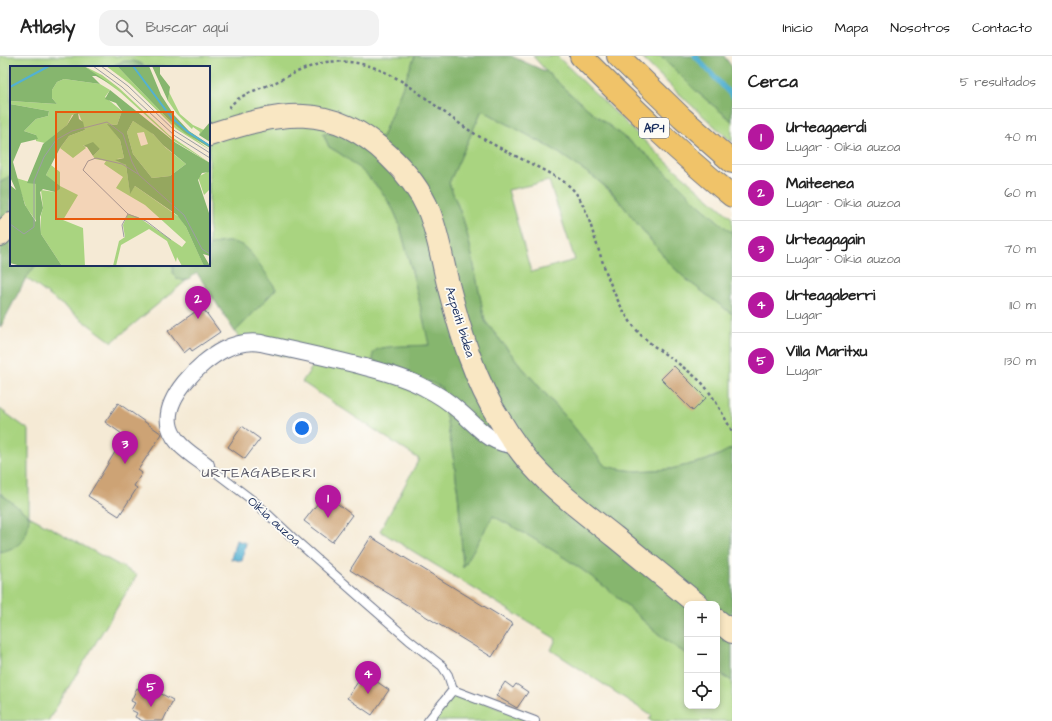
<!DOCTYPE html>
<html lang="es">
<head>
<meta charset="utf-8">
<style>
	body { margin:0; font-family:"Architects Daughter",sans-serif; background:#f2f2f2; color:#222 }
	.controls { position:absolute; right:12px; bottom:12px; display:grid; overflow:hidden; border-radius:8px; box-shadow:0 2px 6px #0003 }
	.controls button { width:36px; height:36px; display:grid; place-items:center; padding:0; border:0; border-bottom:1px solid #e0e0e0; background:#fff; color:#222; font:20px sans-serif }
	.you { position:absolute; left:302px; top:372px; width:14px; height:14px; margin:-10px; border:3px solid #fff; border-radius:50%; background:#1a73e8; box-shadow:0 0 0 6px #1a73e833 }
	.badge { display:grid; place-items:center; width:26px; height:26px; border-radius:50%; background:#b5179e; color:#fff; font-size:13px; font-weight:700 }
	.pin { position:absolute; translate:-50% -33px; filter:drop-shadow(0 1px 2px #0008) }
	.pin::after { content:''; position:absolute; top:21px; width:14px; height:12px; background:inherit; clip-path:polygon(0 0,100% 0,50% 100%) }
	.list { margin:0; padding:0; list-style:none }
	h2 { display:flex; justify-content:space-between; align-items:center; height:52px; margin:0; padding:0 16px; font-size:17px }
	h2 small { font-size:13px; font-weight:400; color:#767676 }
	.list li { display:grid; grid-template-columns:26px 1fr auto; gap:12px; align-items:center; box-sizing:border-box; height:56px; padding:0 16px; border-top:1px solid #e0e0e0 }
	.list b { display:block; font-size:15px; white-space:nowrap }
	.list p { margin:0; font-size:13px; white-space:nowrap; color:#767676 }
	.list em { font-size:13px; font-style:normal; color:#767676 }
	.icon { flex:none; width:22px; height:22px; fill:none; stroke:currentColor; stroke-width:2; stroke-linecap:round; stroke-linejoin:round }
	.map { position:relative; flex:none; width:732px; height:665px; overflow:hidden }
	header { display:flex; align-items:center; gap:24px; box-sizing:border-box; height:56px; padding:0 20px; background:#fff; border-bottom:1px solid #e0e0e0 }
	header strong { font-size:19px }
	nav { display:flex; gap:22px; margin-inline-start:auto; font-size:14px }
	.search { width:280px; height:36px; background:#f2f2f2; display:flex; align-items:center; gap:10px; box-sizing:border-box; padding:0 14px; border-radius:12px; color:#767676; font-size:15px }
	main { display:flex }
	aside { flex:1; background:#fff }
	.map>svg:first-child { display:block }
	.green { fill:#a9d480; stroke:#62826f; fill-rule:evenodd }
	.forest { fill:#86b66e; stroke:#507266 }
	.water { fill:#53b1d2; stroke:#377098 }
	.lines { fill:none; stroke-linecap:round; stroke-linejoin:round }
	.stream { stroke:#53b1d2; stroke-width:5 }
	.building { fill:#cda374 }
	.lane-casing { stroke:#677088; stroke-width:10 }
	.street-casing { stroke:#677088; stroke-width:18 }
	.secondary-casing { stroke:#677088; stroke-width:24 }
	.highway-casing { stroke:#677088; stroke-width:24 }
	.path { stroke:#677088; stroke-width:2.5; stroke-dasharray:3 3; stroke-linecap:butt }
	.lane { stroke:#fff; stroke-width:8 }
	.street { stroke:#fff; stroke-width:16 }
	.secondary { stroke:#f9e7c3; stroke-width:22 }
	.highway { stroke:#f0c369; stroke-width:22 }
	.labels { text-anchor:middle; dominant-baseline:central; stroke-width:3.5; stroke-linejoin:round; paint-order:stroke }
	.shield { fill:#fdfcf7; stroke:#5f6c8c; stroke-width:1 }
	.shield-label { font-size:12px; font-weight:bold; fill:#1b2f5e }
	.street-label { font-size:13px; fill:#1b2f5e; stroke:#fdfcf7 }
	.neighbourhood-label { font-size:14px; letter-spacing:1px; fill:#595866; stroke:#fdfcf7 }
	.inset-river { fill:none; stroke:#53b1d2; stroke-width:2 }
	.inset-road { fill:none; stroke:#9e9fa5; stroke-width:1 }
	.view { fill:#e8590c; fill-opacity:0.15; stroke:#e8590c; stroke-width:2 }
	.inset-edge { fill:none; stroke:#1b2f5e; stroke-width:2 }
</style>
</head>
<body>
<header>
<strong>Atlasly</strong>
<div class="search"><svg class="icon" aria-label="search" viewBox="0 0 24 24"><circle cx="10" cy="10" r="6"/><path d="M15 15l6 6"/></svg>Buscar aquí</div>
<nav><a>Inicio</a><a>Mapa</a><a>Nosotros</a><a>Contacto</a></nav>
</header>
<main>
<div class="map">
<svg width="732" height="665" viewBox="0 0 732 665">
	<rect width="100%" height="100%" fill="#fdfcf7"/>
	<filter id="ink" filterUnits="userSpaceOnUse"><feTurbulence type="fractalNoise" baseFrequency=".025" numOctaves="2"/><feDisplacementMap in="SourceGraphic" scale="8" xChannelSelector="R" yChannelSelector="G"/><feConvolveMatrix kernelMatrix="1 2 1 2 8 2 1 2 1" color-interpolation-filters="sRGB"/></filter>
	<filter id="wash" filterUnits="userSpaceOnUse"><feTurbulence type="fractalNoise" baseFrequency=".012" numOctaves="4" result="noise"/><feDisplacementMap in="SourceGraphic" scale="16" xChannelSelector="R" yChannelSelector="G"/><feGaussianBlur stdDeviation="0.9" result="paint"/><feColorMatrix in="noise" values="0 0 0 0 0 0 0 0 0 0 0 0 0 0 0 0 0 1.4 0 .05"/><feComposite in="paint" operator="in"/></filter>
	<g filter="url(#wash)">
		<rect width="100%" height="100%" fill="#f5ead5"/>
		<g class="green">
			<path d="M0 0H415L382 81 323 77 329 91C352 103 378 127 391 150 399 163 402 179 406 193 415 225 422 257 430 289L382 292 427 324 441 331 455 412 459 448 463 511 493 460C534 482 573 505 609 534 635 555 658 582 687 598V650H717V616L732 625V665H651L649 663 652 660 551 594 556 583 380 475 419 403 302 326 315 307 262 295H248L235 276 276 233 258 207 243 190 231 186 218 187 209 190V11H143L141 8C130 4 121 5 111 11H11V119L0 127Z"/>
			<path d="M533 0H557L660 100 699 134 732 162V177L699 149 672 122 647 99 614 74 565 34 547 16Z"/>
			<path d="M640 0H661L696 35 732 65V86L679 38Z"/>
			<path d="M482 54 553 93 595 122 610 135 624 151 669 207 687 224 732 258V392L730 394 704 405 671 413 635 415 619 413 605 410 566 361 521 310 485 265 469 185 463 163 449 127ZM549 125 575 204 531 216 508 134Z"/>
			<path d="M36 209H173V212L183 225 187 224 112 286 26 222Z"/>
			<path d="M0 353 29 374V460L137 519 48 665H0V496L7 494 29 460 0 437Z"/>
			<path d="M453 634 535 665H435Z"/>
		</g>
		<g class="forest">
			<path d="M415 0H511L547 16 566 34 588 53 647 99 672 122 699 149 732 177V258L687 224 669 207 624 151 611 135 595 122 553 93 482 54 449 127 463 163 469 185 485 265 521 310 566 361 605 410 619 413 635 415 671 413 704 405 715 401 732 392V625L717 616V548H687V598C658 582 635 555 609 534 573 505 534 482 493 460L463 512 459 448 455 412 441 331 427 325 374 305C372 301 372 297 376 294 385 289 418 290 429 289 422 257 415 225 406 193 402 178 399 163 391 150 378 127 352 103 329 91L323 77 382 81Z"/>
			<path d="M661 0H724L732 11V65L696 35Z"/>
			<path d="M124 5H133L142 8 143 11H111Z"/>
			<path d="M11 119V209H36L26 222 0 272V127Z"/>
			<path d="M225 186C231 186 237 186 243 190 254 198 269 222 276 233L235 276 197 217C188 223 186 228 175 221L173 217V209H209V190L218 187Z"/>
			<path d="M0 437 29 460C28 482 22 491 0 496Z"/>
		</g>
		<path class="water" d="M236 484 246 487 242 505 231 503Z"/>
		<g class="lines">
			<path class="stream" d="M695 0 732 40"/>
		</g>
		<g id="blocks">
			<g class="building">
				<path d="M202 251 220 276 192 295 190 292 184 297 168 275Z"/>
				<path d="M674 310 706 342 693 355 661 323Z"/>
				<path d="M118 347 162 378 138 414 142 417 134 430 137 432 119 460 88 440 125 380 105 366Z"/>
				<path d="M242 370 260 383 245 403 228 391Z"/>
				<path d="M325 438 352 459 332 486 304 465Z"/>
				<path d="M371 481 513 568 492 601 350 514Z"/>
				<path d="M364 617 389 634 372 659 347 642Z"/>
				<path d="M505 626 513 632 516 628 528 636 517 652 496 640Z"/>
				<path d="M148 631 173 644 163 665H143L135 661 137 657 131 654 135 647 131 645 137 632 146 637Z"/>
			</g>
		</g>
	</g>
	<g filter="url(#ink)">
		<use href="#blocks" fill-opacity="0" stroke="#677088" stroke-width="1"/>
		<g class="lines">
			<g class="lane-casing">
				<g id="lane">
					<path d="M206 409 256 447 292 481 362 543 409 584 442 610 448 619 453 634"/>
					<path d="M453 634 535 665"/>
					<path d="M428 665 453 634"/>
				</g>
			</g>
			<g class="street-casing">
				<path id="street" d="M206 409C193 399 175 389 170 372 161 343 200 306 223 294 235 288 248 285 261 287 296 295 331 302 365 311 385 316 407 322 425 332 437 338 448 345 458 354 477 369 489 389 516 389"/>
			</g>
			<g class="secondary-casing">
				<g id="secondary">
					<path d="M209 79C279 56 331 44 389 100 405 115 420 134 429 155 438 178 442 203 448 228 460 275 474 324 501 366 510 381 520 396 532 409 556 436 586 458 615 481 642 503 670 526 697 548"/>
					<path d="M0 179 11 168"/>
					<path d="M717 564 732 576"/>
				</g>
			</g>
			<g class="highway-casing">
				<g id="highway">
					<path d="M581 0C630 49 678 96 732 140"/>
					<path d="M618 0 682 62 732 106"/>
				</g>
			</g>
			<path class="path" d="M229 52C237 39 262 32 276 26 292 18 309 10 326 6 386 0 419 40 463 70 493 91 529 105 561 124 566 127 571 131 575 136 584 147 589 163 593 177 602 203 609 230 623 254 628 263 634 271 641 279 660 297 684 309 703 328 715 342 723 359 732 375"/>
			<use href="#lane" class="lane"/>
			<use href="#street" class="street"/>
			<use href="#secondary" class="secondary"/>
			<use href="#highway" class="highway"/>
		</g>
	</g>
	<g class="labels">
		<rect class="shield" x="639" y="62" width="30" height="20" rx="3"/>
		<g class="shield-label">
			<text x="654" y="72">AP-1</text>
		</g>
		<g class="street-label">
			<text transform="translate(460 266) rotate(73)">Azpeiti bidea</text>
			<text transform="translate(274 465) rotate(42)">Oikia auzoa</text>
		</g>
		<g class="neighbourhood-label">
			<text x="259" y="417">URTEAGABERRI</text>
		</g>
	</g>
	<g transform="translate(10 10)">
		<rect width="200" height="200" fill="#f5ead5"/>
		<path d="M74 0 92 9 109 22 159 69 200 97 164 75 110 26ZM96 0H107L157 52 200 84 166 63 120 18ZM54 13 90 18 100 24 95 31 112 45 107 59 98 58 110 74 114 92 107 93 116 99 120 127 125 120 169 151 176 161 194 200H172L167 191 166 196 157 175 139 163 111 179 106 200H103L109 175 115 171 113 159 118 148 128 151 172 181 176 176 135 139 106 122 113 111 94 98 96 95 85 93 83 90 90 83 73 79 76 82 63 92 50 82 59 70 75 64 69 48 62 49 57 59 35 77 26 75V69L14 65 26 53 38 50 39 45 0 38V35L47 38 42 32V24L47 16ZM159 26 170 48 183 59 194 64 189 69 190 66 183 61 182 63 167 48 158 35ZM123 55 141 66 156 82 176 98 160 110 142 112 123 88 117 66ZM134 66 138 78 131 80 127 67ZM41 99 50 106V120L68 129 53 154 73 162 75 200H52L31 168V149L33 142 31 124 45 126 50 122 36 109ZM199 105 200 123 194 129 188 111ZM6 112 26 118 27 156 16 141Z" fill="#a9d480" fill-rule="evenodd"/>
		<path d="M0 0H74L102 19 86 10H82L90 18 54 13 47 16 42 24V32L47 38 0 35ZM107 0H139L151 29 164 49 179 65 200 79V82L175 67 157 52ZM142 0H150V8L160 21 158 35ZM100 24 166 77 200 97V106L192 107 188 114 200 150V190L193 188 200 200H194L192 196 176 161 167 149 125 120 120 128 116 99 105 94 114 92 110 74 97 58 107 59 112 45 106 37 95 33ZM123 55 143 68 153 79 176 98 160 110 142 112 123 88 117 66ZM0 38 39 45 38 50 26 53 14 65 26 69 28 73 11 77 3 96 15 139 26 156V118L17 117 33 78 57 59 64 48 68 47 69 53 73 56 75 64 59 70 50 82 36 109 50 120V123L45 126 33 123 30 126 33 142 30 151 31 168 52 200H11L0 197V119L6 124 0 111ZM200 56V76L189 69ZM83 76 90 83 83 90 77 81 73 80Z" fill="#86b66e" fill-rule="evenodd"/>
		<path class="inset-river" d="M123 0 161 51 178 66 200 80M0 21 39 0"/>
		<path class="inset-road" d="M83 0 112 21 165 70 200 92M91 0 118 20 165 65 200 87M128 108 112 98 86 92 78 95 73 104 118 148 136 155 161 174M0 158 14 168 24 161V115L34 91 46 74 62 65 97 56 113 68 122 96 129 109 174 149 192 183 200 188M114 171 112 159 118 148"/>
		<path class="view" d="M46 46H163V153H46Z"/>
		<rect width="200" height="200" class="inset-edge"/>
	</g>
</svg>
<div class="controls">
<button>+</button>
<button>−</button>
<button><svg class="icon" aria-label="locate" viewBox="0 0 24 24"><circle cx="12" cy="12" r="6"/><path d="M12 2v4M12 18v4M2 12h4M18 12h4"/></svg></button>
</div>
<div class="you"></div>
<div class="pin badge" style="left:328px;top:462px">1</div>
<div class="pin badge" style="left:198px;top:263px">2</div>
<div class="pin badge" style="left:125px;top:408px">3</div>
<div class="pin badge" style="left:368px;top:638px">4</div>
<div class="pin badge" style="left:151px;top:651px">5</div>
</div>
<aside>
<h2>Cerca<small>5 resultados</small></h2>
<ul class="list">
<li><span class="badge">1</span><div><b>Urteagaerdi</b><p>Lugar · Oikia auzoa</p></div><em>40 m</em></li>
<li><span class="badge">2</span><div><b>Maiteenea</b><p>Lugar · Oikia auzoa</p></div><em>60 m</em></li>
<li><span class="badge">3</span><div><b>Urteagagain</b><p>Lugar · Oikia auzoa</p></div><em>70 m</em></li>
<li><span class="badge">4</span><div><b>Urteagaberri</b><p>Lugar</p></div><em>110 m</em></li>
<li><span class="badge">5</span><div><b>Villa Maritxu</b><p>Lugar</p></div><em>130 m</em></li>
</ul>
</aside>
</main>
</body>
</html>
